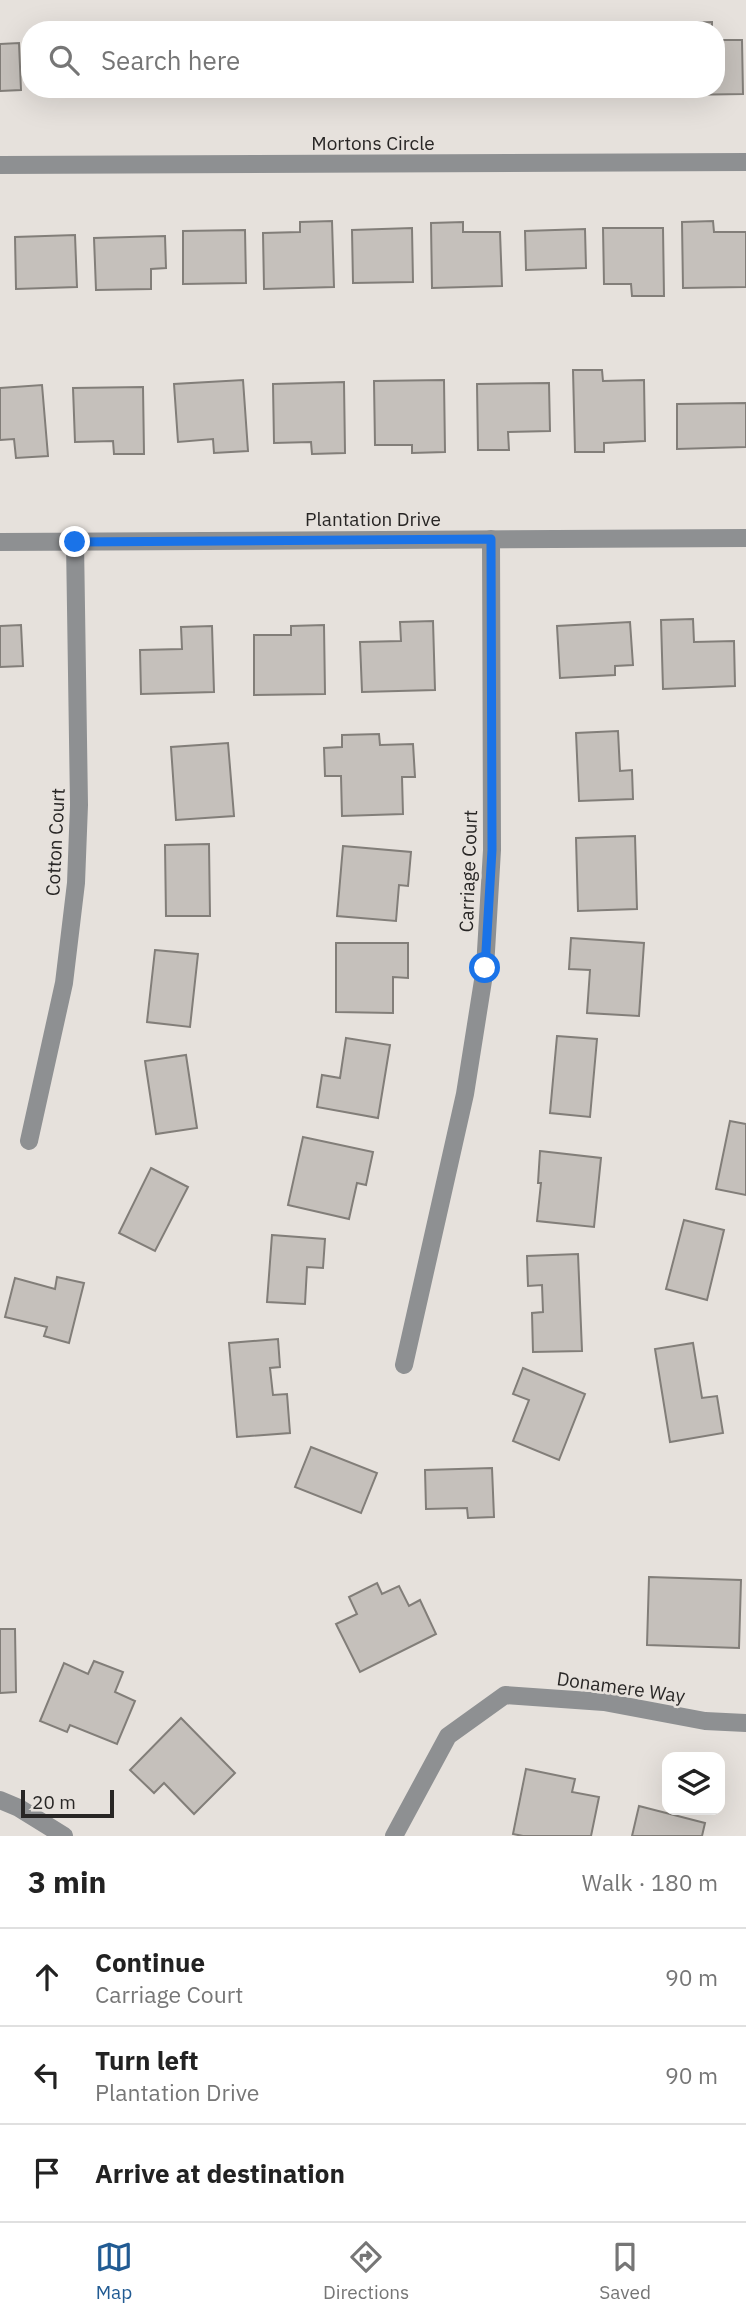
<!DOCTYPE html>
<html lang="en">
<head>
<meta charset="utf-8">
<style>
	body { margin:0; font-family:"IBM Plex Sans",sans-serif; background:#f2f2f2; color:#222 }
	.controls { position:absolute; right:21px; bottom:21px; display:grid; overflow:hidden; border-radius:14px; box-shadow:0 7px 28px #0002 }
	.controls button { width:63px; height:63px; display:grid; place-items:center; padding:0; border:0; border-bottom:2px solid #e0e0e0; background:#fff; color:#222; font:35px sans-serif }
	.scale { position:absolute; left:21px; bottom:18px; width:93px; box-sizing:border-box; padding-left:7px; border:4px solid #282625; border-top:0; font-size:19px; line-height:24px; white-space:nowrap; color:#282625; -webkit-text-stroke:5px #e6e1dc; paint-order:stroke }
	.stop { position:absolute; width:21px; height:21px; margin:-16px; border:5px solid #1a73e8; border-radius:50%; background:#fff }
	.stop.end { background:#1a73e8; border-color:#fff; box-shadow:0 2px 7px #0008 }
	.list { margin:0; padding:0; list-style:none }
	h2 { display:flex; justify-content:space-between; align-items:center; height:91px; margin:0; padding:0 28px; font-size:30px }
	h2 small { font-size:23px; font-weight:400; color:#767676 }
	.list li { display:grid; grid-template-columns:46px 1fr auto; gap:21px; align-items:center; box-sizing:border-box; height:98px; padding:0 28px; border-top:2px solid #e0e0e0 }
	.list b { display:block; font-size:26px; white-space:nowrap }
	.list p { margin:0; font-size:23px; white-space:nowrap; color:#767676 }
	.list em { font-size:23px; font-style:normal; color:#767676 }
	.icon { flex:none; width:38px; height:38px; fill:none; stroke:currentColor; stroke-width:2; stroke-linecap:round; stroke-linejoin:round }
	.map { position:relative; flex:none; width:746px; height:1836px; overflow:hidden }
	.search { position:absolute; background:#fff; box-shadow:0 7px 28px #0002; left:21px; right:21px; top:21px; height:77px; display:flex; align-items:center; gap:18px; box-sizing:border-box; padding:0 24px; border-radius:28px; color:#767676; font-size:26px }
	.sheet { height:385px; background:#fff }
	nav { display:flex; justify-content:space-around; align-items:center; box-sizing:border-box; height:98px; border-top:2px solid #e0e0e0; background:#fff; font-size:19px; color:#767676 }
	nav a { display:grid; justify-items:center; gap:4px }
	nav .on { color:#215b93 }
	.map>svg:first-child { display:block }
	.building { fill:#c5c0bb; stroke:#827e79; stroke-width:2 }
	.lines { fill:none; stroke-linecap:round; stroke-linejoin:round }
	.minor { stroke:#8e9092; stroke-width:18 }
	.route { stroke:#1a73e8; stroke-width:9 }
	.labels { text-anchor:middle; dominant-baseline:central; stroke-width:5; stroke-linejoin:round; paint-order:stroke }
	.street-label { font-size:19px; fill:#282625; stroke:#e6e1dc }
</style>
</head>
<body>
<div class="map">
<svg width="746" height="1836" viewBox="0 0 746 1836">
	<rect width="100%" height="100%" fill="#e6e1dc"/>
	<g class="building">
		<path d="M712 22V30H680V23Z"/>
		<path d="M716 40H742L743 94 681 95V89H716Z"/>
		<path d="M19 43 21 90 0 91V44Z"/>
		<path d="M143 89H204V94L143 95Z"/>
		<path d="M269 89H295V95L269 96Z"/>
		<path d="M320 89H387V90L320 92Z"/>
		<path d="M410 89H471V94L410 95Z"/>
		<path d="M500 89H526V93L500 94Z"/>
		<path d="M332 221 334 287 264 289 263 233 300 232V222Z"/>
		<path d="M713 221 714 232H746V287L683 288 682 222Z"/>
		<path d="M463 222V232H500L502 286 432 288 431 223Z"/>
		<path d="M412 228 413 282 353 283 352 230Z"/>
		<path d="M603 228H663L664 296H632L631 284H604Z"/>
		<path d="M585 229 586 268 526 270 525 231Z"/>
		<path d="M245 230 246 283 183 284V231Z"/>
		<path d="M75 235 77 287 16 289 15 237Z"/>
		<path d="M165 236 166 268 151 269V289L96 290 94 238Z"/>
		<path d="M573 370H602L603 381 644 380 645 441 604 443V452H575Z"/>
		<path d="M243 380 248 451 214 453 213 439 178 442 174 384Z"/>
		<path d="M444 380 445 452 412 453V445H375L374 381Z"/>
		<path d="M344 382 345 453 312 454 311 442 274 443 273 384Z"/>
		<path d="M549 383 550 431 508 432 509 450H478L477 384Z"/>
		<path d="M42 385 48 456 16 458 14 439 0 440V388Z"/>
		<path d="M143 387 144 454H114L113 441 75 442 73 388Z"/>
		<path d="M746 403V447L677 449V404Z"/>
		<path d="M693 619 694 642 734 641 735 686 663 689 661 620Z"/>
		<path d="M433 621 435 690 362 692 360 642 401 641 400 622Z"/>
		<path d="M630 622 633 665 615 666V675L560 678 557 626Z"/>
		<path d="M21 625 23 666 0 667V626Z"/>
		<path d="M324 625 325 694 254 695V635H291V626Z"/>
		<path d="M212 626 214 692 141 694 140 650 182 649 181 627Z"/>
		<path d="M618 731 620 771 632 770 633 799 579 801 576 733Z"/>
		<path d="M379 734 380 745 413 744 415 777H402L403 814 342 816 341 776H325L324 748 342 747V735Z"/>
		<path d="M228 743 234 816 176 820 171 747Z"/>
		<path d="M635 836 637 909 578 911 576 838Z"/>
		<path d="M209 844 210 916H166L165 845Z"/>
		<path d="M343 846 411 852 408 886 399 885 396 921 337 916Z"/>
		<path d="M571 938 644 943 639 1016 587 1013 590 970 569 969Z"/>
		<path d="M336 943H408V978L393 977V1013L336 1012Z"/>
		<path d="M155 950 198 954 190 1027 147 1022Z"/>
		<path d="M557 1036 597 1039 590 1117 550 1113Z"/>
		<path d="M346 1038 390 1045 378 1118 317 1107 322 1075 340 1078Z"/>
		<path d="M186 1055 197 1128 156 1134 145 1061Z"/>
		<path d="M730 1121 746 1124V1195L716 1189Z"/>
		<path d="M303 1137 373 1152 366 1185 357 1183 349 1219 288 1205Z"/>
		<path d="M540 1151 601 1158 594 1227 537 1221 541 1183H538Z"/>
		<path d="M151 1168 188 1187 155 1251 119 1233Z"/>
		<path d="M684 1220 724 1230 707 1300 666 1289Z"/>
		<path d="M272 1235 325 1239 323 1268 307 1267 305 1304 267 1302Z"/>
		<path d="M578 1254 582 1351 533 1352 532 1313 543 1312 542 1285 528 1286 527 1256Z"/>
		<path d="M57 1277 84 1283 69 1343 44 1336 47 1327 5 1317 15 1278 55 1289Z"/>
		<path d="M278 1339 280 1367 270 1368 273 1395 287 1394 290 1433 237 1437 229 1343Z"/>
		<path d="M693 1343 702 1398 717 1396 723 1433 670 1442 655 1349Z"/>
		<path d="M523 1368 585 1394 559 1460 513 1441 529 1400 513 1394Z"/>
		<path d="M311 1447 377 1473 361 1513 295 1487Z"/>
		<path d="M492 1468 494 1517 468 1518 467 1508 426 1509 425 1470Z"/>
		<path d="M649 1577 741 1580 739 1648 647 1645Z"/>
		<path d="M377 1583 382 1594 399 1586 409 1606 420 1600 436 1634 360 1672 336 1624 357 1614 349 1597Z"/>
		<path d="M0 1629H15L16 1692 0 1693Z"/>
		<path d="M94 1661 123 1672 115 1692 135 1701 117 1744 70 1725 67 1732 40 1721 64 1663 88 1674Z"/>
		<path d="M181 1718 235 1773 194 1814 164 1783 154 1793 130 1770Z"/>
		<path d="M526 1769 575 1779 572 1792 599 1797 591 1836H523L513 1834Z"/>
		<path d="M639 1806 705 1823 702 1836H632Z"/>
	</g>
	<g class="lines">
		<g class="minor">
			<path d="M0 165 746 162"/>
			<path d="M0 542 746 538"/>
			<path d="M29 1141 64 983 76 883 79 805 75 542"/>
			<path d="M404 1365 465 1094 485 968 492 850 491 539"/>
			<path d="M0 1800 19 1808 64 1836"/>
			<path d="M394 1836 448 1736 505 1695 604 1702 705 1721 746 1723"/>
		</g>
	</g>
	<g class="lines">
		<path class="route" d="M75 542 491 539 492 850 485 968"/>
	</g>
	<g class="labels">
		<g class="street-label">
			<text x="373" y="143">Mortons Circle</text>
			<text x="373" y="519">Plantation Drive</text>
			<text transform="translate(55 842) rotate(-87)">Cotton Court</text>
			<text transform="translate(468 871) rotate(-88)">Carriage Court</text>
			<text transform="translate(621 1687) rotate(8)">Donamere Way</text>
		</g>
	</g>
</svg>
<div class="controls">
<button><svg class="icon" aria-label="layers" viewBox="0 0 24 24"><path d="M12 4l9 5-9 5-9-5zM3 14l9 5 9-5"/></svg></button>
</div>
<div class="scale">20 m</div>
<div class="stop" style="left:485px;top:968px"></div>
<div class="stop end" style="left:75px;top:542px"></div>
<div class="search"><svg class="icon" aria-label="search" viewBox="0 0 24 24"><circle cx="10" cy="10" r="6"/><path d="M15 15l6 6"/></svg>Search here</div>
</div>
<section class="sheet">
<h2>3 min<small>Walk · 180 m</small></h2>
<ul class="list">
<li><svg class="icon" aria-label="ahead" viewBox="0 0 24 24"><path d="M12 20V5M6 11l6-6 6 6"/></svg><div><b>Continue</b><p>Carriage Court</p></div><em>90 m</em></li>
<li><svg class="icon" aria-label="left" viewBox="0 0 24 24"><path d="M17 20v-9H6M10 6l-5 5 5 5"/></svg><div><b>Turn left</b><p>Plantation Drive</p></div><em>90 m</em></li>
<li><svg class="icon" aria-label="arrive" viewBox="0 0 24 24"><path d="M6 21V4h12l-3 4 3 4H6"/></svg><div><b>Arrive at destination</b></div></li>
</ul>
</section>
<nav>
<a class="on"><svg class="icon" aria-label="map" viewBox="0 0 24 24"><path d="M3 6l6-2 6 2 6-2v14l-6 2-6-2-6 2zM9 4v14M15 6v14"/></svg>Map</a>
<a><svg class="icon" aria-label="directions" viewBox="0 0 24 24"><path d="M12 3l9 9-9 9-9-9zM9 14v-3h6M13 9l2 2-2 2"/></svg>Directions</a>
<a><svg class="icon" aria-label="saved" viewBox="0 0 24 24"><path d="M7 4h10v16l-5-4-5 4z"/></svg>Saved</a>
</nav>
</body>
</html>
